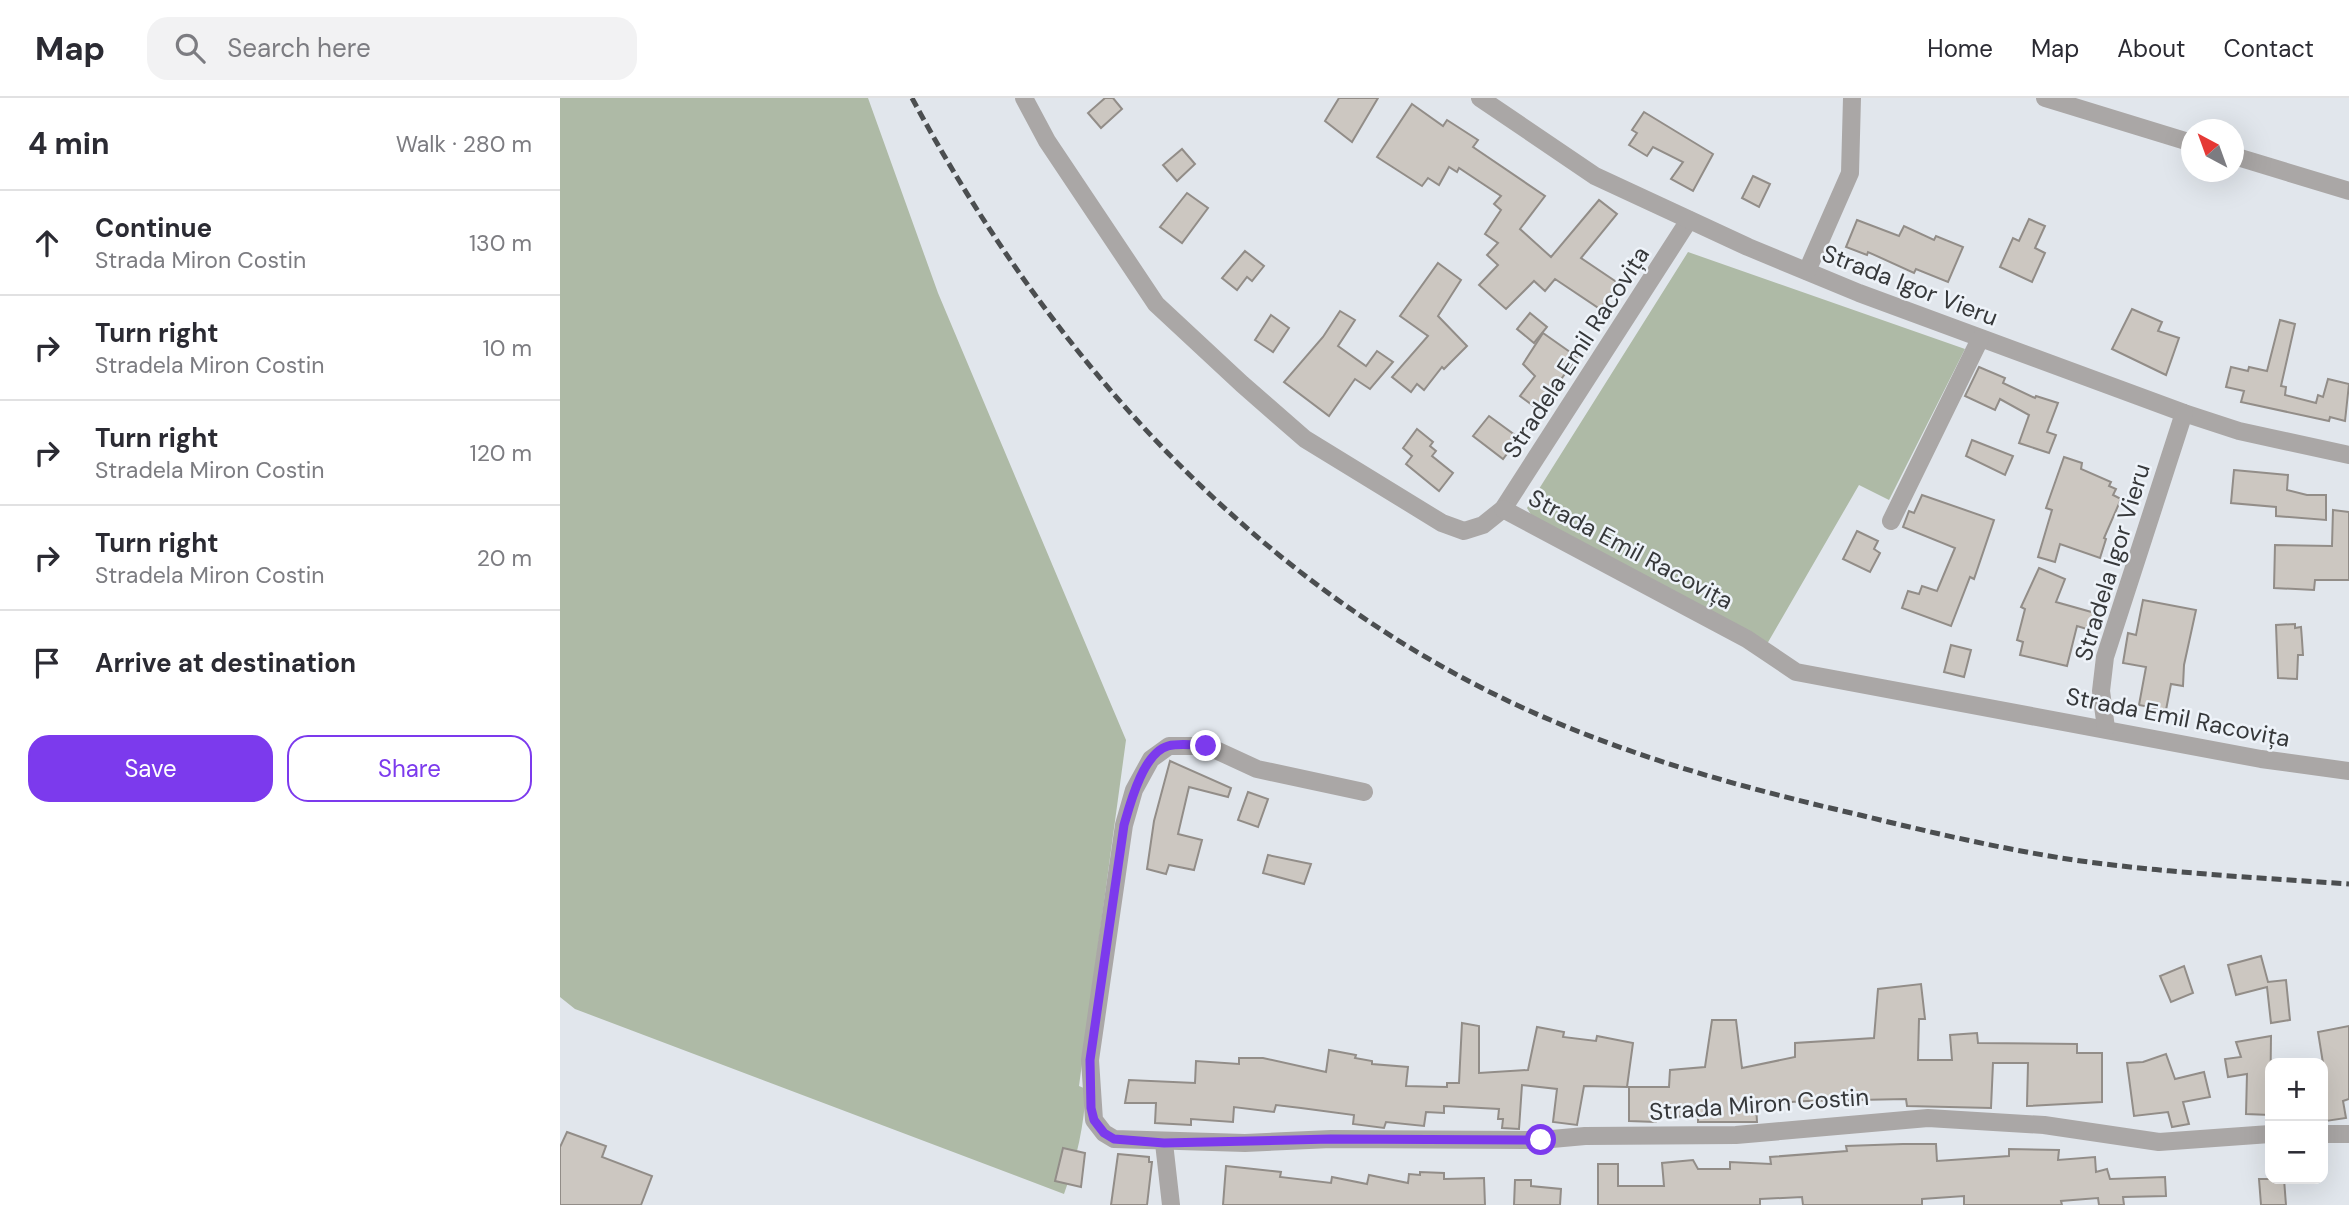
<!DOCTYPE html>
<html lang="en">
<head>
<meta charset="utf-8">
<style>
	body { margin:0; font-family:"DM Sans",sans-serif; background:#f2f2f3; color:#2b2b33 }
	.controls { position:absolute; right:21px; bottom:21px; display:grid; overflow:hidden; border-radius:14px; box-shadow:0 7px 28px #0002 }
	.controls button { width:63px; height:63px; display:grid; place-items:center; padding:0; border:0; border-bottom:2px solid #e1e1e2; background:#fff; color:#2b2b33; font:35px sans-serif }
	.compass { position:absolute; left:1621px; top:21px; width:63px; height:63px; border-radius:50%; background:#fff; box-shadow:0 7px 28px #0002; rotate:319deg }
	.stop { position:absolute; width:21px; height:21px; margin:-16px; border:5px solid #7c3aed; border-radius:50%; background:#fff }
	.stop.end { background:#7c3aed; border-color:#fff; box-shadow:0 2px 7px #0008 }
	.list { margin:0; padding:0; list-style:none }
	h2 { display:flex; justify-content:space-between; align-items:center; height:91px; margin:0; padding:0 28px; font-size:30px }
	h2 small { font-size:23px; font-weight:400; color:#7c7c81 }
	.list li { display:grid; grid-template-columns:46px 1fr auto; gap:21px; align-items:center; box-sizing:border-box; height:105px; padding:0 28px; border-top:2px solid #e1e1e2 }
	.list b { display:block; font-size:26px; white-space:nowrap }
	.list p { margin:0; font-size:23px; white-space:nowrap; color:#7c7c81 }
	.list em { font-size:23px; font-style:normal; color:#7c7c81 }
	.actions { display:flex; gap:14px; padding:21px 28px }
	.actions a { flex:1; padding:16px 0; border:2px solid #7c3aed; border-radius:21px; text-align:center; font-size:24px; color:#7c3aed }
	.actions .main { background:#7c3aed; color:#fff }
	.icon { flex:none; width:38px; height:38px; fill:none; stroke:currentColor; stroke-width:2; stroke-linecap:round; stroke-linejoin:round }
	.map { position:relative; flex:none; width:1789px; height:1107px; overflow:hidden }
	header { display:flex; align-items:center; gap:42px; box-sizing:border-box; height:98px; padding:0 35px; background:#fff; border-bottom:2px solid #e1e1e2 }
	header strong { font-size:33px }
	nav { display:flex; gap:38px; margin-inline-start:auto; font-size:24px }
	.search { width:490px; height:63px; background:#f2f2f3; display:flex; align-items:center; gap:18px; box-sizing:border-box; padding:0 24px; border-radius:21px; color:#7c7c81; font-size:26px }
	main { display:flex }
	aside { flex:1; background:#fff }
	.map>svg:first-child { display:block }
	.green { fill:#aebaa6 }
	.building { fill:#ccc7c1; stroke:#928d88; stroke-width:2 }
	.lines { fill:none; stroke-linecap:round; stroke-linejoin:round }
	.minor { stroke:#aaa7a6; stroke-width:18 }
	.rail { stroke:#4b4e50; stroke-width:5; stroke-dasharray:10 5; stroke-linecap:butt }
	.route { stroke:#7c3aed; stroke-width:9 }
	.labels { text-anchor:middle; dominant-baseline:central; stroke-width:5; stroke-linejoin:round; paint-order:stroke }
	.street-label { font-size:24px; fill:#36383a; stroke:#eef3f9 }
</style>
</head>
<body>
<header>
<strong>Map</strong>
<div class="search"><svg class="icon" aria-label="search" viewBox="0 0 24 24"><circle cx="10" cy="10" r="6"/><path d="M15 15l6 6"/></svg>Search here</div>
<nav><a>Home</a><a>Map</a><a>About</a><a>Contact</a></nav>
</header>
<main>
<aside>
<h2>4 min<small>Walk · 280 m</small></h2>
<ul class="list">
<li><svg class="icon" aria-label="ahead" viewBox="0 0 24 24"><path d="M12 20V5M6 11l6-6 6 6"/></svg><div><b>Continue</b><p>Strada Miron Costin</p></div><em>130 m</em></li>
<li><svg class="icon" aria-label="right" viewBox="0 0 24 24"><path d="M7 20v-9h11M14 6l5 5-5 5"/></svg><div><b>Turn right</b><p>Stradela Miron Costin</p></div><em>10 m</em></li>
<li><svg class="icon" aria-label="right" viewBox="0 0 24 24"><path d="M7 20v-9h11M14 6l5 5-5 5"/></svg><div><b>Turn right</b><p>Stradela Miron Costin</p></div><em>120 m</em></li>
<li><svg class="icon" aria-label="right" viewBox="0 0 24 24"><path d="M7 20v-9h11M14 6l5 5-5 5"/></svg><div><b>Turn right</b><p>Stradela Miron Costin</p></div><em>20 m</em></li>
<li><svg class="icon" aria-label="arrive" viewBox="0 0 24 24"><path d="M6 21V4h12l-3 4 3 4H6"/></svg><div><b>Arrive at destination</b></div></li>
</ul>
<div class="actions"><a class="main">Save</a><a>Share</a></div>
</aside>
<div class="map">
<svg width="1789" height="1107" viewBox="0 0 1789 1107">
	<rect width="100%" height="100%" fill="#e1e6ec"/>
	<g class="green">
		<path d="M0 0H308L378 195 566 642 519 988 526 991C524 1028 517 1060 504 1096L15 911 0 899Z"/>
		<path d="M1128 154 1405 251 1329 402 1299 387 1207 546 973 420 967 410Z"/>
	</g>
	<g class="building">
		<path d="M545 0H553L562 11 541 30 528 15Z"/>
		<path d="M779 0H818L792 44 765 23Z"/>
		<path d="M852 6 883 28 887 22 918 42 913 49 985 98 960 131 991 159 1039 102 1057 116 1021 160 1058 185 1040 211 995 181 985 193 974 183 946 211 919 187 938 167 927 157 938 145 925 136 941 112 934 106 941 98 899 70 897 74 889 69 879 87 868 80 862 88 817 59Z"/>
		<path d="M1084 14 1153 56 1133 93 1111 81 1123 64 1093 49 1087 58 1069 47 1077 35 1072 32Z"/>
		<path d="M622 51 635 66 617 83 603 67Z"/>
		<path d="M1193 78 1210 86 1199 109 1182 100Z"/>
		<path d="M627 95 648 110 622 145 600 129Z"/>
		<path d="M1469 121 1485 128 1475 150 1485 155 1472 184 1440 169 1453 140 1459 143Z"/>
		<path d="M1297 122 1339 138 1344 128 1374 142 1376 138 1403 149 1388 184 1356 171 1354 175 1308 154 1307 157 1286 149Z"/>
		<path d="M685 153 704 168 692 183 687 179 677 192 662 180Z"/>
		<path d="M878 165 901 182 878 218 907 248 884 271 882 269 864 292 857 286 851 294 832 279 868 238 840 218Z"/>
		<path d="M1572 211 1602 224 1598 233 1619 240 1606 277 1552 251Z"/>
		<path d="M780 213 795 222 778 248 806 268 817 253 833 264 810 291 795 281 769 318 724 284 763 239Z"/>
		<path d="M970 215 987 229 974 245 957 231Z"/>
		<path d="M711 217 729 230 713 254 695 242Z"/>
		<path d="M1720 222 1735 226 1721 288 1726 289 1725 297 1756 305 1758 297 1763 299 1768 281 1789 286 1785 323 1770 319 1769 323 1681 304 1684 293 1666 289 1671 269 1688 273 1689 269 1707 273Z"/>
		<path d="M983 235 1017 259 979 312 960 298 975 278 963 266Z"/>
		<path d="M1419 269 1445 280 1443 285 1475 300 1476 298 1498 305 1487 334 1496 337 1489 355 1459 345 1469 317 1440 301 1435 312 1405 298Z"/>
		<path d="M929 318 959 340 943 361 913 338Z"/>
		<path d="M857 331 873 344 870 348 876 353 872 358 893 375 879 393 846 366 852 358 843 350Z"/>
		<path d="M1412 342 1453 358 1445 377 1406 358Z"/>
		<path d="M1504 359 1522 365 1521 371 1551 384 1549 388 1556 391 1553 397 1561 401 1544 440 1546 441 1540 460 1500 446 1495 464 1478 459 1492 412 1486 410Z"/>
		<path d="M1674 372 1728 377 1727 392 1747 397H1766V422L1716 418V409L1671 405Z"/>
		<path d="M1362 397 1434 422 1414 481 1410 479 1391 528 1342 510 1348 493 1359 496 1362 488 1377 493 1395 450 1343 429 1349 413 1354 415Z"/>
		<path d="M1773 412 1789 414V482H1755L1754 492 1714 490 1715 447 1772 448Z"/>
		<path d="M1297 433 1318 443 1314 451 1320 455 1310 474 1283 461Z"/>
		<path d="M1479 470 1505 481 1496 504 1535 515 1530 532 1517 528 1507 568 1460 557 1463 544 1457 542 1465 511 1461 509Z"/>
		<path d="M1583 502 1636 512 1624 567 1623 588 1611 586 1606 612 1579 607 1586 569 1563 565 1568 535 1576 537Z"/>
		<path d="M1735 526V530L1741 529 1742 542 1743 557H1738L1737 581 1718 580 1716 527Z"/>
		<path d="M1391 547 1411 552 1404 579 1384 574Z"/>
		<path d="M610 663 671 690 668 699 629 689 618 736 642 742 634 772 609 767 606 776 587 771 594 723Z"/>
		<path d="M688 694 708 701 698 729 678 722Z"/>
		<path d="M708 757 751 766 744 786 703 775Z"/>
		<path d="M1701 858 1708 884 1726 882 1730 922 1711 925 1707 889 1676 897 1668 867Z"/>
		<path d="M1624 868 1633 895 1611 904 1600 878Z"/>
		<path d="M1361 886 1365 921H1359L1358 962H1392L1390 937 1417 935 1418 945 1517 946V955H1542V1004L1467 1008 1468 965H1433L1431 1010 1347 1008 1346 1001 1247 1003 1196 1006 1197 1024H1138V1019L1100 1018 1096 1024 1069 1023V989H1109L1110 972 1145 969 1152 922H1176L1182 970 1235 959V945L1314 940 1318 891Z"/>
		<path d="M902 925 919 928V975L968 972 977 929 1004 934 1003 939 1036 943 1037 938 1073 945 1067 989 1024 988 1017 1027 993 1024 997 991 962 987 959 1031 942 1030 943 1021H938L939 1011 884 1008V1015L866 1014 864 1028 826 1024 824 1030 793 1026 794 1017 741 1010 716 1007 714 1014 674 1009 673 1024 631 1021V1027L595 1025 596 1005H565L569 982 635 985 636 963 679 966V960H703L766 974 769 952 796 957 795 960 812 963V966L848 969 846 988 887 989V985H899Z"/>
		<path d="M1789 928V1001L1783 1003 1786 1020 1766 1023 1763 1012V965L1758 934Z"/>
		<path d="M1711 938 1710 1017 1686 1016 1687 976 1668 979 1665 961 1681 959 1676 944Z"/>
		<path d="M1606 956 1615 981 1644 974 1650 999 1623 1004 1629 1026 1612 1029 1608 1014 1574 1018 1567 965 1583 964Z"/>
		<path d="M7 1034 46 1048 42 1059 92 1078 81 1107H0V1049Z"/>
		<path d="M1343 1046H1376L1377 1063 1449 1058V1051L1499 1052 1498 1062 1535 1059 1536 1074 1547 1071 1550 1081 1605 1079 1606 1098 1563 1099 1564 1107H1539L1538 1100 1501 1103 1502 1107H1404V1098L1362 1101V1107H1243L1242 1099 1200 1101V1107H1038V1066H1058V1088H1104L1102 1065 1133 1062 1138 1071H1170V1064L1211 1066 1210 1059 1287 1053 1286 1048Z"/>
		<path d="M503 1050 525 1055 521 1089 495 1083Z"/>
		<path d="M558 1056 589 1059V1064H592L587 1107H551Z"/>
		<path d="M666 1068 721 1074 720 1079 771 1085 772 1079 807 1086 809 1077 848 1085 849 1076 860 1077V1074L884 1075V1081L924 1080 925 1107H663Z"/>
		<path d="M1699 1081H1724L1726 1107H1701Z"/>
		<path d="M955 1082H971V1088L1001 1091 1000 1107H954Z"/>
	</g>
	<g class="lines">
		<g class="minor">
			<path d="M464 0 487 43 596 206 682 286 745 341 882 425 904 433 923 427 943 411 1129 122"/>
			<path d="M920 0 1035 78 1188 149 1299 195 1624 315 1679 333 1789 357"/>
			<path d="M1485 0 1632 45"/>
			<path d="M1674 58 1789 93"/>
			<path d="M1247 173 1290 75 1292 0"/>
			<path d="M943 411 1187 541 1236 574 1701 661 1789 673"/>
			<path d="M1331 423 1420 241"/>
			<path d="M1546 630 1541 593 1545 559 1624 315"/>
			<path d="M804 694 697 671 647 648H609L591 661 574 692 564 727 530 962 534 1022 544 1035 554 1041 685 1045 771 1041 981 1042 1025 1038 1176 1037 1368 1020 1484 1027 1599 1044 1710 1036"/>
			<path d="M1763 1036H1789"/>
			<path d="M604 1045 611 1107"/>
		</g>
		<path class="rail" d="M352 0C483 245 672 462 922 590 1041 651 1170 687 1300 717 1373 735 1446 752 1521 763 1610 775 1700 780 1789 786"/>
	</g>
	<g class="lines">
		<path class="route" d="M646 648C634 647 620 645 608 648 583 655 570 706 564 727L530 962 531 1010 534 1022 544 1035 554 1041 604 1045 771 1041 981 1042"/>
	</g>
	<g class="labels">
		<g class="street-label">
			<text transform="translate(1350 187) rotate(21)">Strada Igor Vieru</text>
			<text transform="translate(1016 254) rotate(-57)">Stradela Emil Racovița</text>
			<text transform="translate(1071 451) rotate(28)">Strada Emil Racovița</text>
			<text transform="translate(1552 464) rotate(-73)">Stradela Igor Vieru</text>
			<text transform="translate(1618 619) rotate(11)">Strada Emil Racovița</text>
			<text transform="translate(1199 1006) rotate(-4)">Strada Miron Costin</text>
		</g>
	</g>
</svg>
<div class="controls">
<button>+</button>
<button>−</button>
</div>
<svg class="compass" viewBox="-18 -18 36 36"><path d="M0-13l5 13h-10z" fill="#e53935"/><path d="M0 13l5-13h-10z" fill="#7c7c81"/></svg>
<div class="stop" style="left:981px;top:1042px"></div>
<div class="stop end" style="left:646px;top:648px"></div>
</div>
</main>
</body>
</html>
